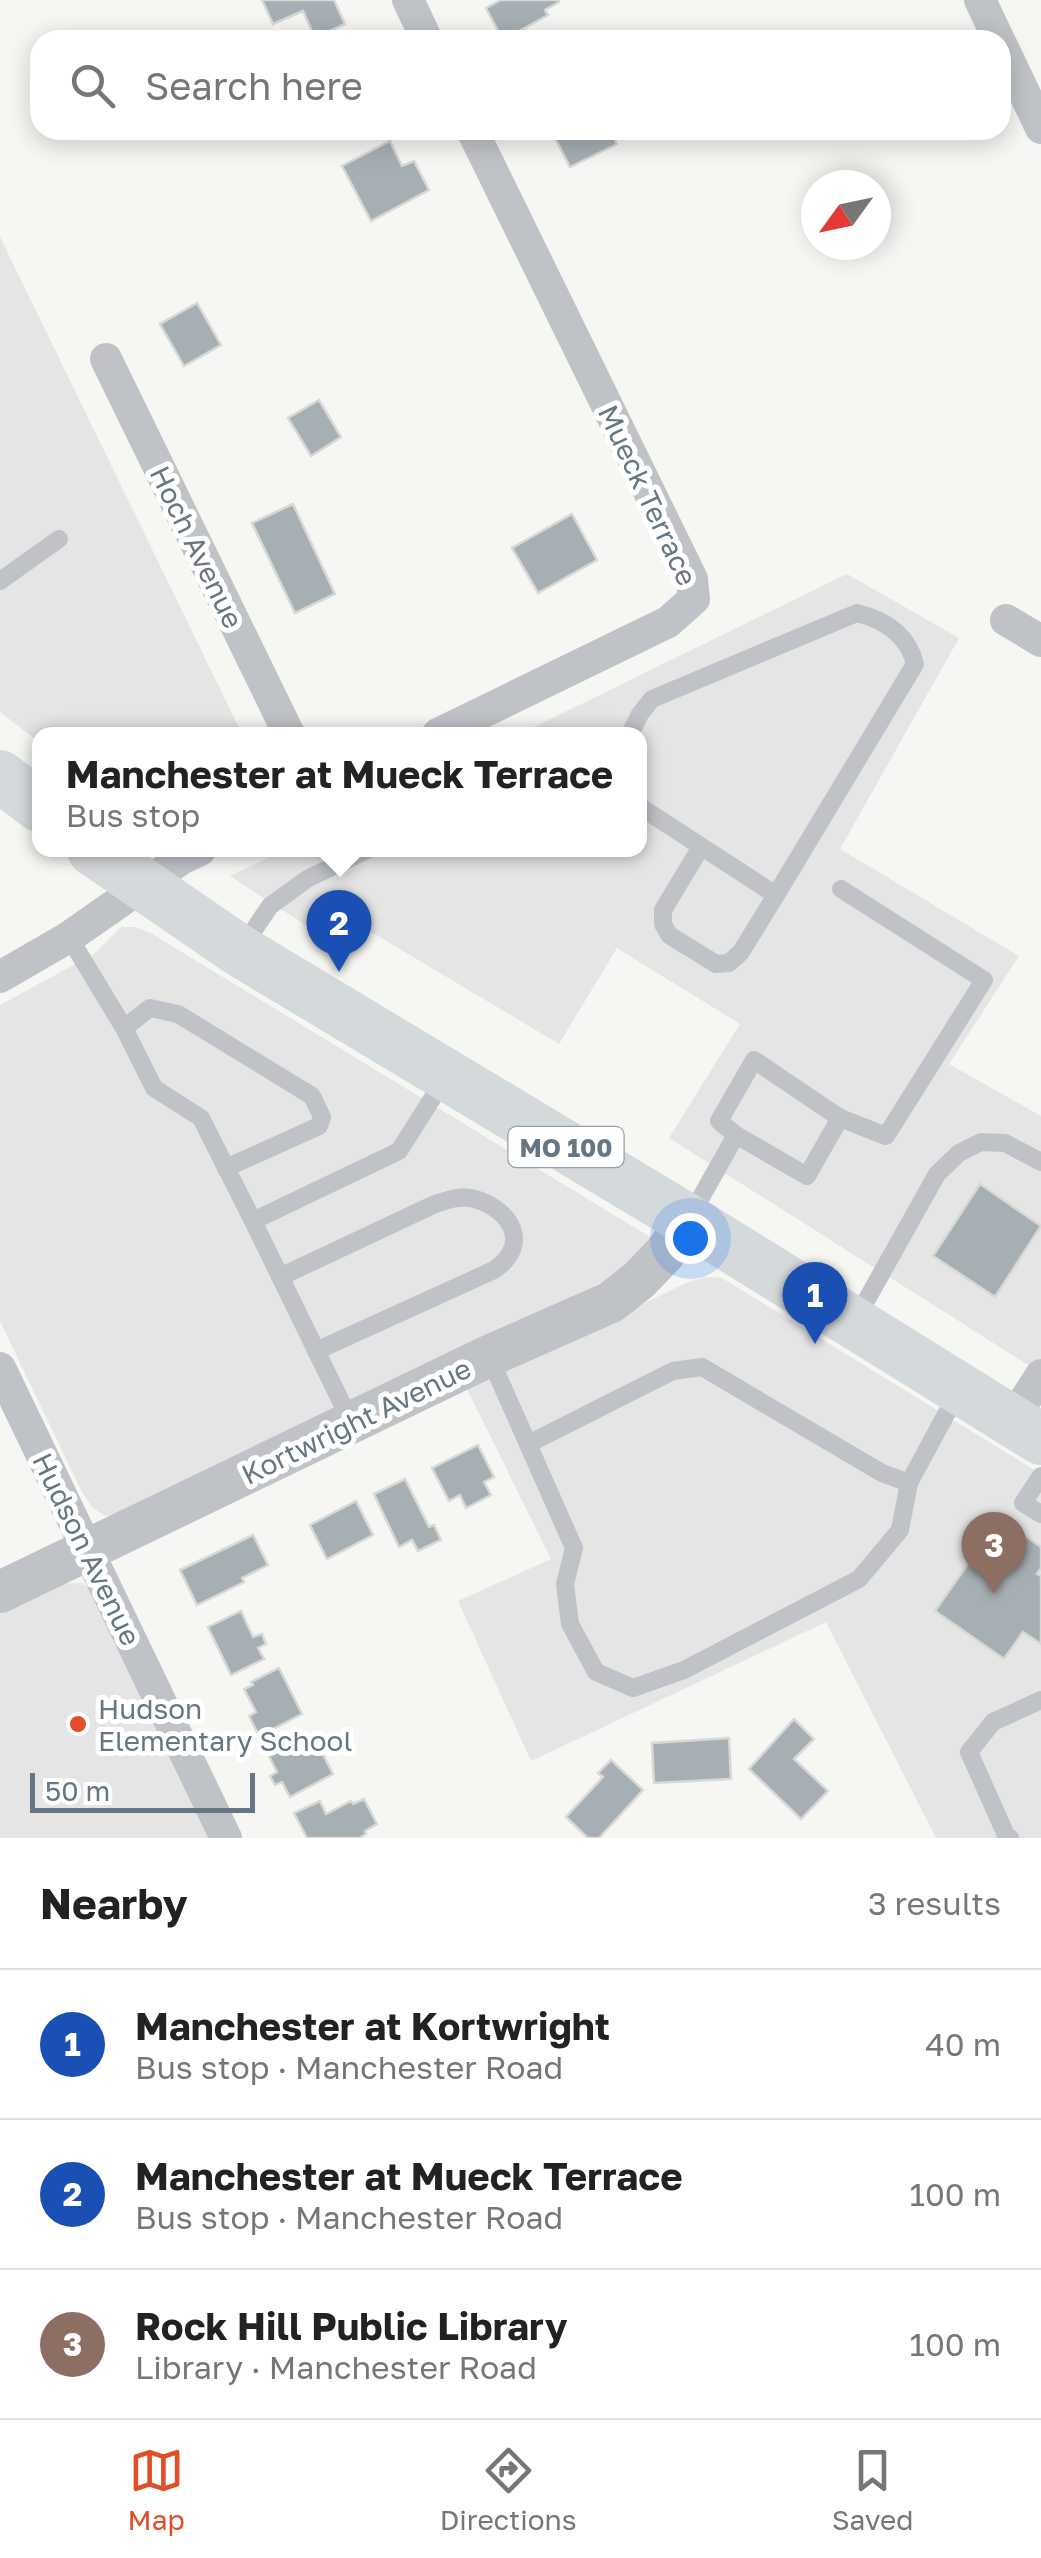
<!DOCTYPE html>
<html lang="en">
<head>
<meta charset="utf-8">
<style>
	body { margin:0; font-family:"Golos Text",sans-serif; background:#f2f2f2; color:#222 }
	.compass { position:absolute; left:801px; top:170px; width:90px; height:90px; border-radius:50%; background:#fff; box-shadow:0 5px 25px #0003; rotate:237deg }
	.scale { position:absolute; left:30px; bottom:25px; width:225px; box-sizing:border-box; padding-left:10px; border:5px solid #657784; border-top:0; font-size:28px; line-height:35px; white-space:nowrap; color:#657784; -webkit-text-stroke:8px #fff; paint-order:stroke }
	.you { position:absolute; left:690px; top:1238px; width:35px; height:35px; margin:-25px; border:8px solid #fff; border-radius:50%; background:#1a73e8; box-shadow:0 0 0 15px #1a73e833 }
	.badge { display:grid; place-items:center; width:65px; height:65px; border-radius:50%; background:#e14e28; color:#fff; font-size:32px; font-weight:700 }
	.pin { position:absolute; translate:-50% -82px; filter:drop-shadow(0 2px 5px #0008) }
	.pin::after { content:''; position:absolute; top:52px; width:35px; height:30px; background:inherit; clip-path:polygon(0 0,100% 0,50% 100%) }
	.popup { position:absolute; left:32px; top:727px; width:615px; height:130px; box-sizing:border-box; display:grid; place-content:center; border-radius:20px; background:#fff; filter:drop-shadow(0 2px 8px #0005); font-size:32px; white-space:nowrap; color:#767676 }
	.popup b { font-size:38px; color:#222 }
	.popup::after { content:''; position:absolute; left:50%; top:100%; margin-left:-20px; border:20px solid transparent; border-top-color:#fff }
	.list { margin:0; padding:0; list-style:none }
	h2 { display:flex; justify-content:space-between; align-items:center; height:130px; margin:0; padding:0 40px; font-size:42px }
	h2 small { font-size:32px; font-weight:400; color:#767676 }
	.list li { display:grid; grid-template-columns:65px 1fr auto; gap:30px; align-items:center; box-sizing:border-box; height:150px; padding:0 40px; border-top:2px solid #e0e0e0 }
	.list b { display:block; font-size:38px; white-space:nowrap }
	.list p { margin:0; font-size:32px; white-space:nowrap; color:#767676 }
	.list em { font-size:32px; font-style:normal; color:#767676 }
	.icon { flex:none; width:55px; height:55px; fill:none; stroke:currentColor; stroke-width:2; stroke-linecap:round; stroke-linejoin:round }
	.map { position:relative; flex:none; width:1041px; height:1838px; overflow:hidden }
	.search { position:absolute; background:#fff; box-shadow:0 5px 25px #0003; left:30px; right:30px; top:30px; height:110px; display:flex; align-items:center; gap:25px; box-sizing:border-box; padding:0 35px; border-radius:30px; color:#767676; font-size:38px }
	.sheet { height:580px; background:#fff }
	nav { display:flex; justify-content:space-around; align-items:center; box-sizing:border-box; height:140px; border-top:2px solid #e0e0e0; background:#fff; font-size:28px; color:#767676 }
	nav a { display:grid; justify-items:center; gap:5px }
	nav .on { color:#e14e28 }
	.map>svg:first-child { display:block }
	.built { fill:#e4e5e4 }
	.building { fill:#a6afb4; stroke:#d8d8d5; stroke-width:2.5 }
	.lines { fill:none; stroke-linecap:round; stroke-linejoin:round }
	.service { stroke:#bfc3c7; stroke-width:18 }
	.minor { stroke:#bfc3c7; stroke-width:32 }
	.tertiary { stroke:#bfc3c7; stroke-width:42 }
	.primary { stroke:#d4d9dc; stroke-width:52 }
	.poi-dot { fill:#e14e28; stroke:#fff; stroke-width:4 }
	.labels { text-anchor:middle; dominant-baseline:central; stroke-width:10; stroke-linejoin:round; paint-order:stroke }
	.shield { fill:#fff; stroke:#93a0a9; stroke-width:2.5 }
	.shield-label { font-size:25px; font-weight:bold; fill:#657784 }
	.street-label { font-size:28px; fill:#657784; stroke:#fff }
	.poi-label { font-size:28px; fill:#657784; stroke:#fff; text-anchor:start }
</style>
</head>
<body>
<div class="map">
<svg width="1041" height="1838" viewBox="0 0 1041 1838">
	<rect width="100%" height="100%" fill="#f6f6f3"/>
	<g class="built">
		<path d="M0 237 242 734H39V742L0 712Z"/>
		<path d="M847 574 959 638 840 849 1019 956 949 1064 1041 1116V1373L669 1138 740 1024 617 948 559 1044 341 914 316 932 230 876 285 850H639V734H520Z"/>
		<path d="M121 927H135L149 932 650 1237 647 1260 124 1514 105 1516 93 1508 82 1492 0 1321V1005L94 954Z"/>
		<path d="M706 1277 722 1278 1041 1474V1838H936L826 1622 531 1761 458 1601 551 1559 467 1389 686 1283Z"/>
		<path d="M82 1583 94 1593 212 1838H0V1609L54 1584Z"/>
	</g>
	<g class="building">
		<path d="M262 0H334L345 24 315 38 303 11 273 24Z"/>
		<path d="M501 0H558L559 2 545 10 548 15 503 40 486 8Z"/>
		<path d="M551 130H610L617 144 570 167Z"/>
		<path d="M390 141 402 166 414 161 429 190 371 221 342 166Z"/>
		<path d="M197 303 221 345 184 366 160 324Z"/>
		<path d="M319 400 341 437 311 456 288 418Z"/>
		<path d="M293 504 335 594 295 613 252 523Z"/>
		<path d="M572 514 597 560 538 593 512 548Z"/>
		<path d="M980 1184 1041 1226 995 1297 933 1256Z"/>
		<path d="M478 1445 494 1477 484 1482 491 1495 466 1508 460 1495 449 1501 432 1468Z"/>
		<path d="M405 1479 429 1527 434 1525 441 1540 418 1551 412 1540 399 1547 374 1494Z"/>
		<path d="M356 1501 373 1535 327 1559 310 1525Z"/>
		<path d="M1000 1518 1041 1547V1568L1037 1574 1041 1576V1644L1023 1632 1004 1659 935 1611Z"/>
		<path d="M253 1535 268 1565 242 1578 244 1582 197 1605 180 1570Z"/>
		<path d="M241 1611 253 1637 262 1634 266 1644 258 1648 264 1659 231 1675 208 1627Z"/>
		<path d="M279 1668 302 1714 259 1736 249 1716 256 1712 244 1689 253 1685 251 1682Z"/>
		<path d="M794 1719 814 1739 794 1759 828 1791 801 1819 749 1769Z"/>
		<path d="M298 1735 306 1749 317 1743 333 1774 290 1797 282 1782 275 1785 270 1776 277 1772 267 1752Z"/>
		<path d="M729 1738 731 1779 654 1783 652 1743Z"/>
		<path d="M611 1760 643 1790 599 1838H588L566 1817 603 1777 598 1773Z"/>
		<path d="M364 1799 377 1824 365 1831 366 1834 359 1838H307L294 1813 320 1801 326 1814 351 1801 353 1804Z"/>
	</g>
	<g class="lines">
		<g class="service">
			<path d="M0 581 59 539"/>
			<path d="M630 734 640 714 652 699 857 613C885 620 908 635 915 664L776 895 639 806"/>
			<path d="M701 847 663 910V924L669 935 716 964 729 963 741 952 776 895"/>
			<path d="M69 937 124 1028 154 1088 201 1118 253 1221"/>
			<path d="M243 946 270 906 307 879 367 850"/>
			<path d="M124 1028 150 1008 178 1014 312 1096 322 1117 319 1126 226 1168"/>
			<path d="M736 1135 719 1121 754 1060 840 1118"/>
			<path d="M691 1215 736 1135 807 1176 840 1118 886 1136 984 980 841 889"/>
			<path d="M280 1277 435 1204C448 1200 461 1195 475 1199 512 1210 531 1245 494 1270L316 1351"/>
			<path d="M857 1317 937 1174 959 1153 981 1142 1005 1143 1041 1162"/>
			<path d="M489 1356 574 1548 565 1584 570 1624 596 1672 633 1688 684 1670 859 1579 900 1530 909 1483 957 1394"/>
			<path d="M351 1422 253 1221 399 1151 444 1080"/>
			<path d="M528 1444 673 1371 702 1367 882 1473 909 1483"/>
			<path d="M1041 1476 1023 1503 1041 1514"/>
			<path d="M1010 1838 1006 1835 969 1752 993 1722 1041 1700"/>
		</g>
		<g class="minor">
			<path d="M408 0 427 40"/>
			<path d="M980 0 999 40"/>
			<path d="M1001 44 1041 128"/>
			<path d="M106 359 289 734"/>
			<path d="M1006 620 1041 641"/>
			<path d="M438 734 668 622 694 599 692 579 472 130"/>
			<path d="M0 977 69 937 181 859 200 850"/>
			<path d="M0 1368 226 1838"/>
			<path d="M1011 1422 1041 1375"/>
		</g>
		<path class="tertiary" d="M0 1592 489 1356 611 1302 639 1280 665 1253 688 1220"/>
		<g class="primary">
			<path d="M0 776 39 806"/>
			<path d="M93 850 240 951 688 1220 1041 1439"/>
		</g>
	</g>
	<circle class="poi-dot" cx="78" cy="1724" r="10"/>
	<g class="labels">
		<rect class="shield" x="508.5" y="1127" width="115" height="40" rx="8"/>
		<g class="shield-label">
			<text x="566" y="1147">MO 100</text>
		</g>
		<g class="street-label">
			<text transform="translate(648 495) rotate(65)">Mueck Terrace</text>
			<text transform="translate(197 547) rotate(64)">Hoch Avenue</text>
			<text transform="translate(356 1421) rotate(-26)">Kortwright Avenue</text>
			<text transform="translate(87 1549) rotate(64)">Hudson Avenue</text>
		</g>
		<g class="poi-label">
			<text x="98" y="1708">Hudson<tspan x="98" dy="32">Elementary School</tspan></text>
		</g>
	</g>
</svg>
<svg class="compass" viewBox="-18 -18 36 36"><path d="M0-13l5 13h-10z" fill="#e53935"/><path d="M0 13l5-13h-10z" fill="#767676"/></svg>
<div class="scale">50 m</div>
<div class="you"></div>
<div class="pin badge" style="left:815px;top:1344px;background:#1a4fb4">1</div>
<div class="pin badge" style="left:339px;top:972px;background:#1a4fb4">2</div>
<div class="popup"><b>Manchester at Mueck Terrace</b>Bus stop</div>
<div class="pin badge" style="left:994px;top:1594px;background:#8d6e63">3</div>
<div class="search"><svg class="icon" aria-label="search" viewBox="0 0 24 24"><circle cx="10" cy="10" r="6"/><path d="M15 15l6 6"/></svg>Search here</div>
</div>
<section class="sheet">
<h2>Nearby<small>3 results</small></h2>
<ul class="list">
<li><span class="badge" style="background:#1a4fb4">1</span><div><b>Manchester at Kortwright</b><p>Bus stop · Manchester Road</p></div><em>40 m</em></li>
<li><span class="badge" style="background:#1a4fb4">2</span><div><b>Manchester at Mueck Terrace</b><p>Bus stop · Manchester Road</p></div><em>100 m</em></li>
<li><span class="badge" style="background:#8d6e63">3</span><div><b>Rock Hill Public Library</b><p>Library · Manchester Road</p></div><em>100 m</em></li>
</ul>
</section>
<nav>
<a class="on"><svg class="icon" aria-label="map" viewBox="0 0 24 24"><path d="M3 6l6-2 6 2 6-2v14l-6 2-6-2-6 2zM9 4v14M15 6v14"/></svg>Map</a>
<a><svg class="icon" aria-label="directions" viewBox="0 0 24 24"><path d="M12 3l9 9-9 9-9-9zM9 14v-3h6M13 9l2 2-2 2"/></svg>Directions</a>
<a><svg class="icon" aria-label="saved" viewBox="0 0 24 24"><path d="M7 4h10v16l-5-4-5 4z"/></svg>Saved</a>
</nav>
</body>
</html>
